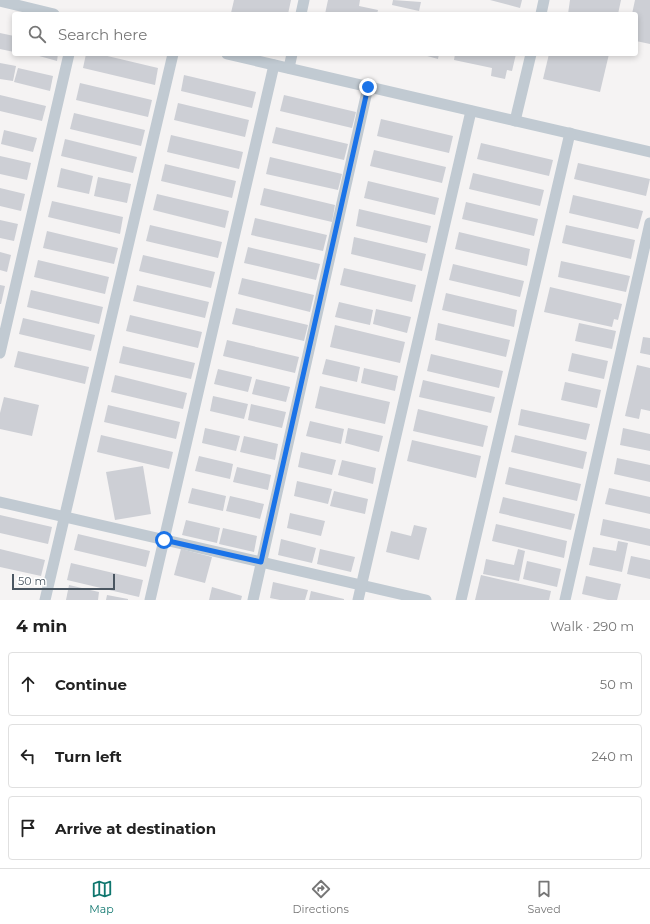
<!DOCTYPE html>
<html lang="en">
<head>
<meta charset="utf-8">
<style>
	body { margin:0; font-family:Montserrat,sans-serif; background:#f6f6f6; color:#222 }
	.scale { position:absolute; left:12px; bottom:10px; width:103px; box-sizing:border-box; padding-left:4px; border:2px solid #4a5661; border-top:0; font-size:11px; line-height:14px; white-space:nowrap; color:#4a5661; -webkit-text-stroke:3px #fff; paint-order:stroke }
	.stop { position:absolute; width:12px; height:12px; margin:-9px; border:3px solid #1a73e8; border-radius:50%; background:#fff }
	.stop.end { background:#1a73e8; border-color:#fff; box-shadow:0 1px 4px #0008 }
	.list { margin:0; padding:0; list-style:none }
	h2 { display:flex; justify-content:space-between; align-items:center; height:52px; margin:0; padding:0 16px; font-size:17px }
	h2 small { font-size:13px; font-weight:400; color:#767676 }
	.list li { display:grid; grid-template-columns:26px 1fr auto; gap:12px; align-items:center; box-sizing:border-box; height:64px; margin:0 8px 8px; padding:0 8px; border:1px solid #e0e0e0; border-radius:4px }
	.list b { display:block; font-size:15px; white-space:nowrap }
	.list em { font-size:13px; font-style:normal; color:#767676 }
	.icon { flex:none; width:22px; height:22px; fill:none; stroke:currentColor; stroke-width:2; stroke-linecap:round; stroke-linejoin:round }
	.map { position:relative; flex:none; width:650px; height:600px; overflow:hidden }
	.search { position:absolute; background:#fff; box-shadow:0 2px 6px #0003; left:12px; right:12px; top:12px; height:44px; display:flex; align-items:center; gap:10px; box-sizing:border-box; padding:0 14px; border-radius:4px; color:#767676; font-size:15px }
	.sheet { height:268px; background:#fff }
	nav { display:flex; justify-content:space-around; align-items:center; box-sizing:border-box; height:56px; border-top:1px solid #e0e0e0; background:#fff; font-size:11px; color:#767676 }
	nav a { display:grid; justify-items:center; gap:2px }
	nav .on { color:#0f766e }
	.map>svg:first-child { display:block }
	.building { fill:#cdcfd5 }
	.lines { fill:none; stroke-linecap:round; stroke-linejoin:round }
	.minor { stroke:#c1cad2; stroke-width:11 }
	.route { stroke:#1a73e8; stroke-width:5 }
</style>
</head>
<body>
<div class="map">
<svg width="650" height="600" viewBox="0 0 650 600">
	<rect width="100%" height="100%" fill="#f5f3f3"/>
	<g class="building">
		<path d="M234 0H291L288 14 231 13Z"/>
		<path d="M328 0H360L359 6 378 10 377 14H325Z"/>
		<path d="M393 0 421 2 419 11 392 5Z"/>
		<path d="M490 0H522L520 8Z"/>
		<path d="M570 0H621L618 14H568Z"/>
		<path d="M635 0H650V44L636 41V14H632Z"/>
		<path d="M0 33 14 36V52L0 49Z"/>
		<path d="M32 54H58L57 61Z"/>
		<path d="M86 54H99L158 68 155 85 83 68Z"/>
		<path d="M420 54H439L438 59Z"/>
		<path d="M455 54H516L512 71 507 70 505 79 491 76 492 68 454 60Z"/>
		<path d="M549 54H609L600 92 543 79Z"/>
		<path d="M0 63 16 66 13 81 0 79Z"/>
		<path d="M18 68 53 76 50 91 14 82Z"/>
		<path d="M184 75 256 92 252 108 181 91Z"/>
		<path d="M80 83 152 100 148 117 76 100Z"/>
		<path d="M0 95 46 106 42 121 0 111Z"/>
		<path d="M284 95 356 112 352 128 280 111Z"/>
		<path d="M178 103 249 120 245 137 174 120Z"/>
		<path d="M74 113 145 130 141 146 70 129Z"/>
		<path d="M381 119 453 136 449 153 377 136Z"/>
		<path d="M276 127 348 144 344 160 272 143Z"/>
		<path d="M4 130 37 138 33 152 1 144Z"/>
		<path d="M171 135 243 152 239 169 167 152Z"/>
		<path d="M65 139 137 157 133 173 61 156Z"/>
		<path d="M481 143 553 160 549 176 477 159Z"/>
		<path d="M374 150 446 167 442 183 370 166Z"/>
		<path d="M0 156 31 163 27 180 0 174Z"/>
		<path d="M270 157 342 174 338 190 266 174Z"/>
		<path d="M578 163 650 179 646 196 574 179Z"/>
		<path d="M165 164 236 181 232 198 161 181Z"/>
		<path d="M61 168 93 176 89 194 57 187Z"/>
		<path d="M473 173 544 190 540 206 469 189Z"/>
		<path d="M98 177 131 184 127 203 94 196Z"/>
		<path d="M368 181 439 198 435 215 364 198Z"/>
		<path d="M0 188 25 194 21 211 0 206Z"/>
		<path d="M264 188 335 205 332 222 260 205Z"/>
		<path d="M157 194 229 211 225 228 153 210Z"/>
		<path d="M573 195 643 211 638 229 569 213Z"/>
		<path d="M52 201 123 217 120 234 48 217Z"/>
		<path d="M466 202 538 219 534 236 462 219Z"/>
		<path d="M359 209 431 226 427 243 356 226Z"/>
		<path d="M255 218 327 235 323 251 251 235Z"/>
		<path d="M0 220 18 224 14 241 0 238Z"/>
		<path d="M150 225 222 242 218 258 146 241Z"/>
		<path d="M566 225 635 240 631 259 562 243Z"/>
		<path d="M47 231 118 248 114 264 43 248Z"/>
		<path d="M459 232 530 249 527 266 455 249Z"/>
		<path d="M354 237 426 254 422 271 351 254Z"/>
		<path d="M248 247 320 264 316 280 244 263Z"/>
		<path d="M0 252 11 255 7 272 0 270Z"/>
		<path d="M143 255 215 272 211 288 139 271Z"/>
		<path d="M38 260 109 277 105 294 34 277Z"/>
		<path d="M561 261 630 276 626 292 558 277Z"/>
		<path d="M453 264 524 281 520 297 449 280Z"/>
		<path d="M344 268 416 285 412 302 340 285Z"/>
		<path d="M242 278 314 295 310 312 238 294Z"/>
		<path d="M0 285 5 286 1 304H0Z"/>
		<path d="M137 285 209 302 205 318 133 301Z"/>
		<path d="M550 287 622 304 618 320 614 319 612 327 544 312Z"/>
		<path d="M31 290 103 307 99 324 27 307Z"/>
		<path d="M446 293 517 310 514 327 442 310Z"/>
		<path d="M339 302 373 310 370 325 335 317Z"/>
		<path d="M236 308 308 325 304 341 232 324Z"/>
		<path d="M376 309 411 317 407 333 373 324Z"/>
		<path d="M130 315 202 332 198 348 126 331Z"/>
		<path d="M23 318 95 335 91 351 19 334Z"/>
		<path d="M438 323 510 340 506 357 435 340Z"/>
		<path d="M579 323 616 331 612 349 575 341Z"/>
		<path d="M335 325 405 342 400 363 330 347Z"/>
		<path d="M643 337 650 338V355L640 353Z"/>
		<path d="M227 340 299 357 295 373 223 356Z"/>
		<path d="M123 346 195 363 191 379 119 363Z"/>
		<path d="M18 351 89 367 85 384 14 367Z"/>
		<path d="M572 353 608 361 604 379 568 371Z"/>
		<path d="M431 354 503 371 499 388 427 371Z"/>
		<path d="M326 359 360 367 357 382 322 374Z"/>
		<path d="M637 365 650 368V411L641 409 639 419 625 416Z"/>
		<path d="M364 368 398 376 395 391 361 383Z"/>
		<path d="M218 369 252 377 248 392 214 384Z"/>
		<path d="M115 375 187 393 183 409 111 392Z"/>
		<path d="M256 379 290 387 286 402 252 394Z"/>
		<path d="M423 380 495 397 491 413 419 397Z"/>
		<path d="M565 382 601 390 597 408 561 400Z"/>
		<path d="M320 386 390 402 385 424 315 408Z"/>
		<path d="M213 396 248 404 244 419 210 411Z"/>
		<path d="M4 397 39 405 32 436 0 429V413Z"/>
		<path d="M251 404 286 412 282 428 248 420Z"/>
		<path d="M108 405 180 422 176 439 104 422Z"/>
		<path d="M418 409 488 426 483 447 413 431Z"/>
		<path d="M521 409 590 424 586 440 518 425Z"/>
		<path d="M310 421 344 429 341 444 306 436Z"/>
		<path d="M205 428 240 436 236 451 202 443Z"/>
		<path d="M348 428 383 436 379 452 345 443Z"/>
		<path d="M623 428 650 434V451L620 445Z"/>
		<path d="M101 435 173 452 169 469 97 452Z"/>
		<path d="M515 435 587 452 583 469 511 452Z"/>
		<path d="M244 436 278 444 275 460 240 452Z"/>
		<path d="M412 440 481 456 476 478 407 461Z"/>
		<path d="M301 452 336 460 332 475 298 467Z"/>
		<path d="M199 456 233 464 230 479 195 471Z"/>
		<path d="M617 458 650 465V482L614 474Z"/>
		<path d="M342 460 376 468 373 484 338 475Z"/>
		<path d="M143 466 151 514 115 520 106 472Z"/>
		<path d="M237 467 271 475 268 490 233 482Z"/>
		<path d="M509 467 581 484 577 501 505 484Z"/>
		<path d="M297 481 332 489 328 504 294 496Z"/>
		<path d="M192 488 226 496 223 511 188 503Z"/>
		<path d="M609 488 650 497V514L605 504Z"/>
		<path d="M334 491 368 499 365 514 330 506Z"/>
		<path d="M230 496 264 504 260 519 226 511Z"/>
		<path d="M503 497 575 514 571 530 499 513Z"/>
		<path d="M290 513 325 521 321 536 287 528Z"/>
		<path d="M0 515 52 527 48 544 0 533Z"/>
		<path d="M603 519 650 529V546L600 535Z"/>
		<path d="M186 520 220 528 217 543 182 535Z"/>
		<path d="M496 524 567 541 564 558 492 541Z"/>
		<path d="M414 525 427 528 419 560 386 552 391 531 411 536Z"/>
		<path d="M223 528 257 536 254 552 219 544Z"/>
		<path d="M78 534 150 551 146 567 74 550Z"/>
		<path d="M281 539 316 548 312 563 278 555Z"/>
		<path d="M618 541 628 543 622 572 589 565 593 547 616 551Z"/>
		<path d="M0 549 45 560 41 576 0 567Z"/>
		<path d="M181 549 212 557 205 583 174 575Z"/>
		<path d="M320 549 355 557 351 572 317 564Z"/>
		<path d="M518 549 525 551 519 581 483 574 486 559 514 565Z"/>
		<path d="M631 556 650 560V579L627 574Z"/>
		<path d="M527 561 561 569 557 587 523 579Z"/>
		<path d="M71 563 143 580 139 597 67 580Z"/>
		<path d="M481 575 551 591 549 600H475Z"/>
		<path d="M586 576 621 584 617 600H608L582 594Z"/>
		<path d="M273 582 308 590 305 600H280L270 598Z"/>
		<path d="M69 585 99 592 98 600H66Z"/>
		<path d="M212 587 242 596 241 600H209Z"/>
		<path d="M311 591 344 599V600H309Z"/>
		<path d="M107 595 128 599V600H106Z"/>
	</g>
	<g class="lines">
		<g class="minor">
			<path d="M0 1 54 14"/>
			<path d="M301 14 304 0"/>
			<path d="M541 14 544 0"/>
			<path d="M227 54 650 152"/>
			<path d="M289 68 292 54"/>
			<path d="M515 121 531 54"/>
			<path d="M0 353 69 54"/>
			<path d="M0 502 426 600"/>
			<path d="M45 600 173 54"/>
			<path d="M150 600 274 65"/>
			<path d="M253 600 368 87"/>
			<path d="M358 600 471 111"/>
			<path d="M461 600 570 133"/>
			<path d="M565 600 650 223"/>
		</g>
	</g>
	<g class="lines">
		<path class="route" d="M164 540 261 562 368 87"/>
	</g>
</svg>
<div class="scale">50 m</div>
<div class="stop" style="left:164px;top:540px"></div>
<div class="stop end" style="left:368px;top:87px"></div>
<div class="search"><svg class="icon" aria-label="search" viewBox="0 0 24 24"><circle cx="10" cy="10" r="6"/><path d="M15 15l6 6"/></svg>Search here</div>
</div>
<section class="sheet">
<h2>4 min<small>Walk · 290 m</small></h2>
<ul class="list">
<li><svg class="icon" aria-label="ahead" viewBox="0 0 24 24"><path d="M12 20V5M6 11l6-6 6 6"/></svg><div><b>Continue</b></div><em>50 m</em></li>
<li><svg class="icon" aria-label="left" viewBox="0 0 24 24"><path d="M17 20v-9H6M10 6l-5 5 5 5"/></svg><div><b>Turn left</b></div><em>240 m</em></li>
<li><svg class="icon" aria-label="arrive" viewBox="0 0 24 24"><path d="M6 21V4h12l-3 4 3 4H6"/></svg><div><b>Arrive at destination</b></div></li>
</ul>
</section>
<nav>
<a class="on"><svg class="icon" aria-label="map" viewBox="0 0 24 24"><path d="M3 6l6-2 6 2 6-2v14l-6 2-6-2-6 2zM9 4v14M15 6v14"/></svg>Map</a>
<a><svg class="icon" aria-label="directions" viewBox="0 0 24 24"><path d="M12 3l9 9-9 9-9-9zM9 14v-3h6M13 9l2 2-2 2"/></svg>Directions</a>
<a><svg class="icon" aria-label="saved" viewBox="0 0 24 24"><path d="M7 4h10v16l-5-4-5 4z"/></svg>Saved</a>
</nav>
</body>
</html>
